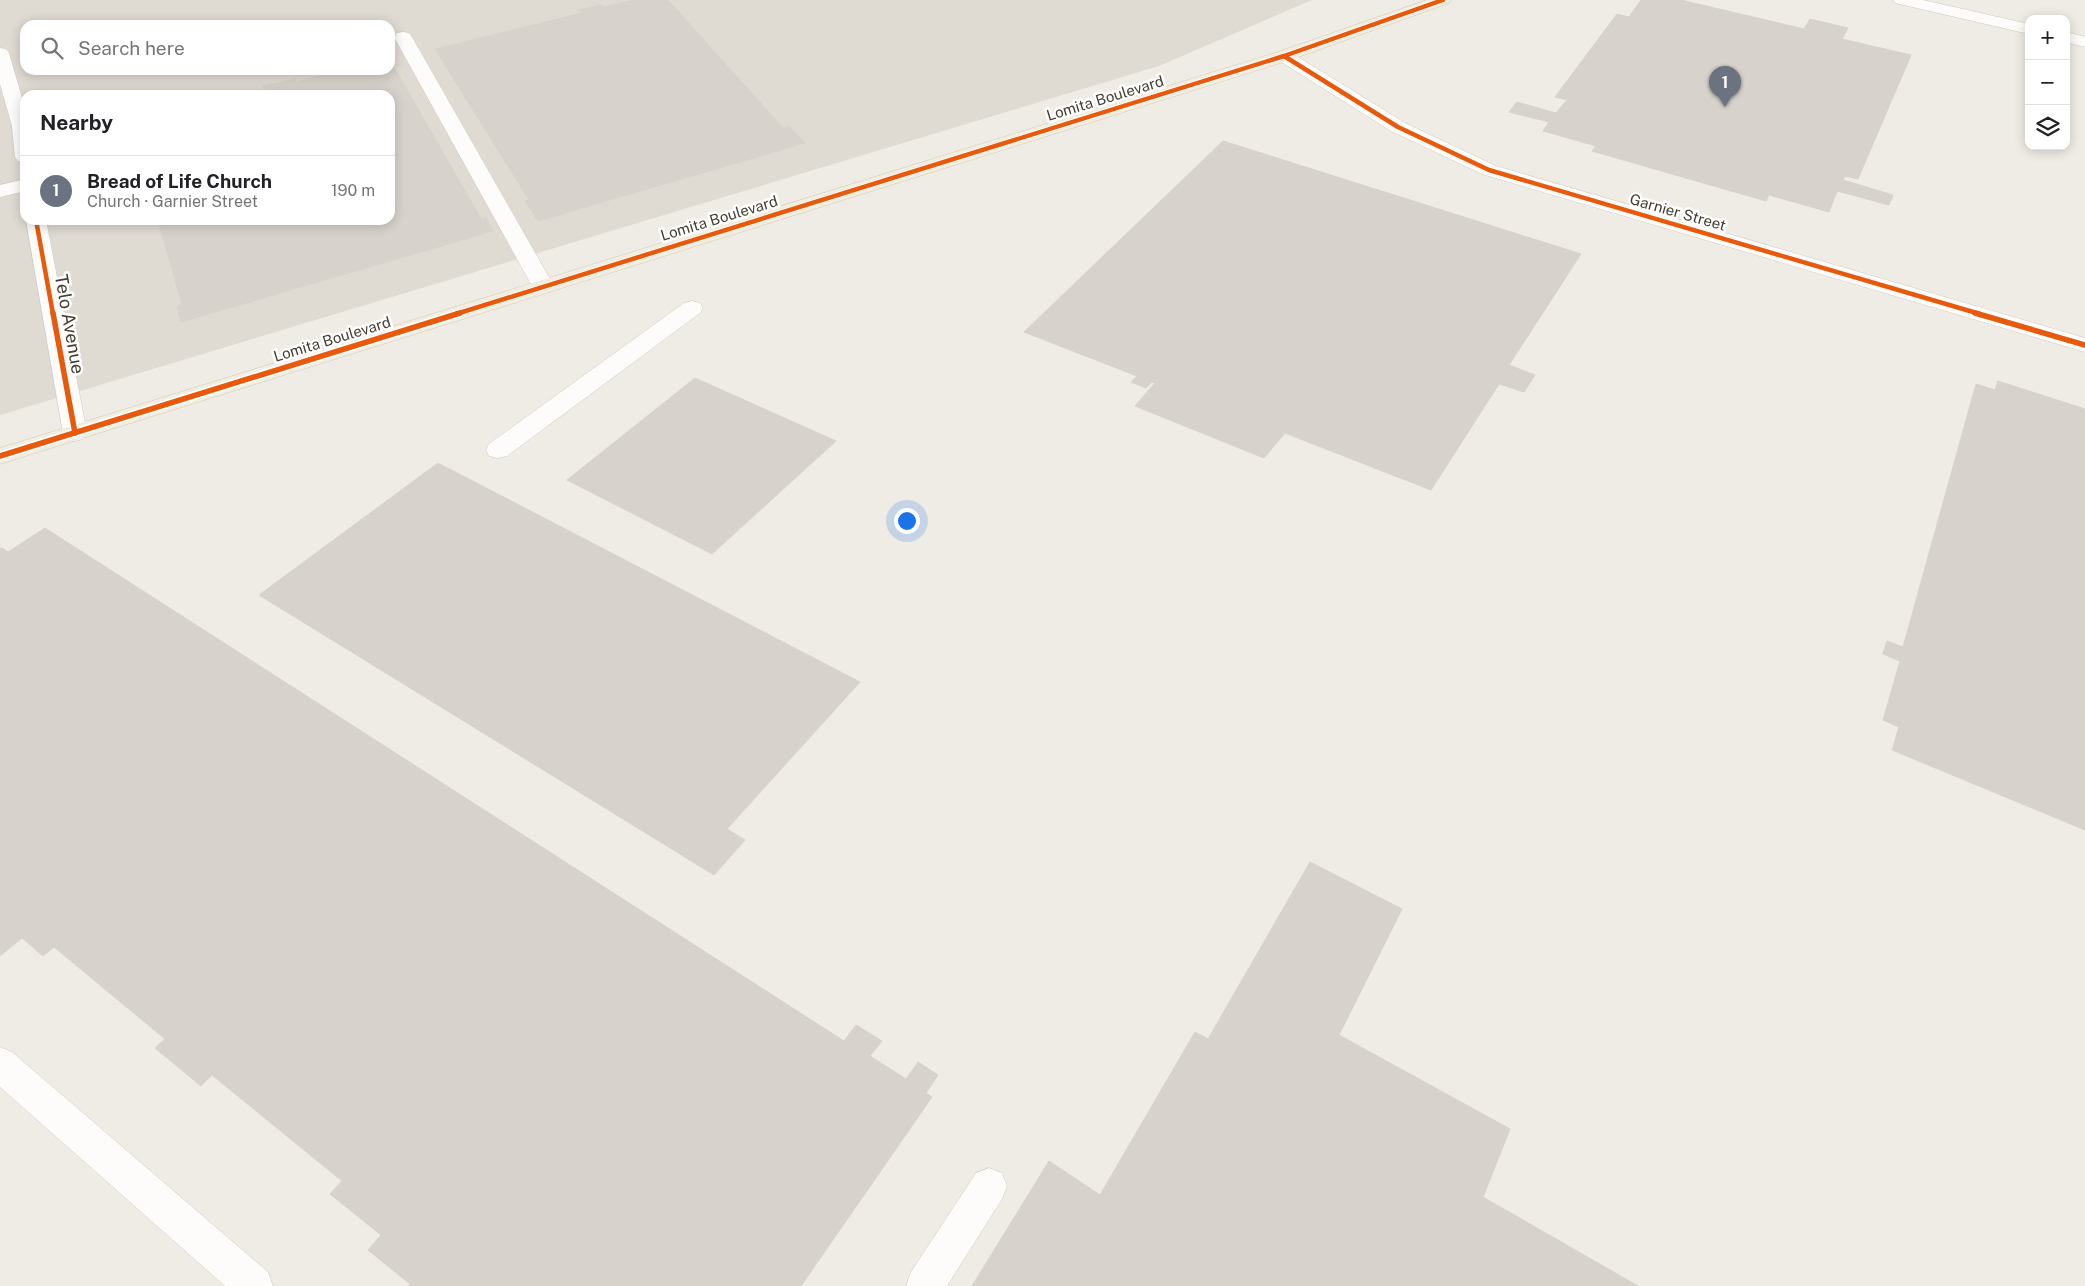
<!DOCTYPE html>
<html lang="en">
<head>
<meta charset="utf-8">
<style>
	body { margin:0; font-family:"Public Sans",sans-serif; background:#f6f6f6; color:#202124 }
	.controls { position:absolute; right:15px; top:15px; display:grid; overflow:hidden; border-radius:10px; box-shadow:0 2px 12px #0003 }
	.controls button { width:45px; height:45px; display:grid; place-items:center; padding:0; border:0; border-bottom:1px solid #e0e0e0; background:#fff; color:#202124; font:25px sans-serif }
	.you { position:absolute; left:906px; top:520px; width:18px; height:18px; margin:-12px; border:4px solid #fff; border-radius:50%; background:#1a73e8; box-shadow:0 0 0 8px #1a73e833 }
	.badge { display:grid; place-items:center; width:32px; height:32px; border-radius:50%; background:#807b70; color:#fff; font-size:16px; font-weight:700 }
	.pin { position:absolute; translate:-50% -41px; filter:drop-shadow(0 1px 2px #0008) }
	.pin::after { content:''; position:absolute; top:26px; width:18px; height:15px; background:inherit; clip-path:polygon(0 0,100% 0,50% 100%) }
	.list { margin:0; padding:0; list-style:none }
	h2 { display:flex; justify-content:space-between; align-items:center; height:65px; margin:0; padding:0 20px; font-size:21px }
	h2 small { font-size:16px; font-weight:400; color:#757577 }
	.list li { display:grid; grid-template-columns:32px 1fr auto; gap:15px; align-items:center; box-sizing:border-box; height:70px; padding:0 20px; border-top:1px solid #e0e0e0 }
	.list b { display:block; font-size:19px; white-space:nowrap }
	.list p { margin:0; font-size:16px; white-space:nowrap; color:#757577 }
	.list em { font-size:16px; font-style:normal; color:#757577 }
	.icon { flex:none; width:28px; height:28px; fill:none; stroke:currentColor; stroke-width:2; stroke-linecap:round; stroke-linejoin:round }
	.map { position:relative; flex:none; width:2085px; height:1286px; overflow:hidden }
	.search { position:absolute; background:#fff; box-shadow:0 2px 12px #0003; left:20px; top:20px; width:375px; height:55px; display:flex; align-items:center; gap:12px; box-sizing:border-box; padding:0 18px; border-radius:15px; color:#757577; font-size:19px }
	.panel { position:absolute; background:#fff; box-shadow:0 2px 12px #0003; left:20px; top:90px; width:375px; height:135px; border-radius:15px }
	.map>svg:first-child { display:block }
	.industrial { fill:#dfdbd3; fill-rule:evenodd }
	.building { fill:#d7d3cc; stroke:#d7d3cb }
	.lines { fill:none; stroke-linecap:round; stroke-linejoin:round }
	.minor-casing { stroke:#cccac3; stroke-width:1 }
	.major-casing { stroke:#d3cab0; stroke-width:1 }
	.minor { fill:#fdfcfb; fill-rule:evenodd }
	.major { fill:#f0ede1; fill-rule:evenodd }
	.cycleway-far1-casing { stroke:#fff; stroke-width:6 }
	.cycleway-casing { stroke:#fff; stroke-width:9 }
	.cycleway-far1 { stroke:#e8590c; stroke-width:4.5 }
	.cycleway { stroke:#e8590c; stroke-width:5.5 }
	.labels { text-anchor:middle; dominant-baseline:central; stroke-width:5; stroke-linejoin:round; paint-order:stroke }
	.far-street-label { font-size:15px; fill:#443e31; stroke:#fff }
	.street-label { font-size:18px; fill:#443e31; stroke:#fff }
</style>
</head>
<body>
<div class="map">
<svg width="2085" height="1286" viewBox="0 0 2085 1286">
	<rect width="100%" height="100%" fill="#efece5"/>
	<path class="industrial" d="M0 0H1312L1159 66 0 415ZM25 25H390V70H25ZM25 95H390V220H25Z"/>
	<g class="building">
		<path d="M634 0H668L783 128 789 126 805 143 538 221 525 201 529 200 435 49 582 13 579 10 602 5 604 7Z"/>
		<path d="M1641 0H1681L1804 29 1810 19 1848 28 1842 39 1911 55 1858 179 1845 176 1843 180 1893 195 1889 205 1837 191 1829 212 1769 195 1766 201 1592 151 1596 146 1543 131 1549 122 1509 112 1517 102 1556 113 1567 100 1555 97 1617 14 1629 17Z"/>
		<path d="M390 60 481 219 486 218 493 231 181 322 177 306 182 304 158 220H390V95H244L265 90 263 86 295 79 296 82 348 70H390Z"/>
		<path d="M1223 141 1581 254 1509 365 1535 375 1524 392 1499 384 1431 490 1285 433 1264 458 1135 406 1155 383 1152 382 1146 388 1131 382 1137 376 1024 332Z"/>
		<path d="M695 378 836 441 712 554 567 480Z"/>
		<path d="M1998 381 2085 409V830L1892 750 1899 727 1883 720 1900 661 1883 654 1887 641 1903 647 1976 384 1995 390Z"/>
		<path d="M438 463 860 682 727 829 745 840 714 875 259 595Z"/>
		<path d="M45 528 844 1041 856 1025 882 1041 870 1056 906 1079 918 1062 938 1075 926 1093 932 1097 801 1286H408L410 1284 368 1250 381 1235 330 1194 342 1181 212 1075 201 1086 155 1048 165 1039 54 947 43 956 22 938 0 956V549L2 548 8 552Z"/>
		<path d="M1310 862 1402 909 1339 1035 1510 1129 1483 1197 1638 1286H972L1049 1161 1100 1195 1195 1032 1208 1039Z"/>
	</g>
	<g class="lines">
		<g class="minor-casing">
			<g id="minor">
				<path d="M1893 0H1923L2029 24V34L1895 3Z"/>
				<path d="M403 32 409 33 412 37 554 286 551 291 543 292 535 291 532 286 394 37 397 33Z"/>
				<path d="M2066 32 2085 37V47L2066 42Z"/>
				<path d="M0 48 6 49 9 53 25 108V163L18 161 15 157 12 126 0 84Z"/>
				<path d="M1284 51 1290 52 1405 123 1496 166 2085 338V352L1482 174 1391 131 1278 60 1275 56 1278 52Z"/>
				<path d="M25 179V191L0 197V185Z"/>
				<path d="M26 220H46L87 433 83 439 75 441 67 439 63 433Z"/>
				<path d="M692 301 700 303 703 308 700 313 507 456 498 458 489 456 486 450 489 444 684 303Z"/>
				<path d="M0 1047 12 1052 268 1272 273 1286H225L0 1087Z"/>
				<path d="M989 1168 1002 1173 1007 1186 1002 1199 947 1286H906L911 1272 976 1173Z"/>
			</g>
		</g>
		<g class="major-casing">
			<path id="major" d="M1427 0H1451L1449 3 1290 60 0 464V448L1278 52Z"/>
		</g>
		<use href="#minor" class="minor"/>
		<use href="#major" class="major"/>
		<g class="cycleway-far1-casing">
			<g id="cycleway-far1">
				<path d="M1284 56 1398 127 1489 170 1980 314"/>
				<path d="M36 220 53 314"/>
				<path d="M456 314 1284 56 1443 0"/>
			</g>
		</g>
		<g class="cycleway-casing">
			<g id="cycleway">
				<path d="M53 313 75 433"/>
				<path d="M1975 313 2085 345"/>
				<path d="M0 456 460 313"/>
			</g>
		</g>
		<use href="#cycleway-far1" class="cycleway-far1"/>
		<use href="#cycleway" class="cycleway"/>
	</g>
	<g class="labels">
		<g class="far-street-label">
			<text transform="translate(1105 98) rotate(-17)">Lomita Boulevard</text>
			<text transform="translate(1678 212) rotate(16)">Garnier Street</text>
			<text transform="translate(719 218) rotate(-17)">Lomita Boulevard</text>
			<text transform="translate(332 339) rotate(-17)">Lomita Boulevard</text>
		</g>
		<g class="street-label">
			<text transform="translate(70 324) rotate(80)">Telo Avenue</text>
		</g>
	</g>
</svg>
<div class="controls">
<button>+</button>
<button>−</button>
<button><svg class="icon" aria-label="layers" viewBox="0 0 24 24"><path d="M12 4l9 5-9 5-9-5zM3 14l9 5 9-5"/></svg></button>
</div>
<div class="you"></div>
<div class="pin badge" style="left:1725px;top:107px;background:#6b7280">1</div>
<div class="search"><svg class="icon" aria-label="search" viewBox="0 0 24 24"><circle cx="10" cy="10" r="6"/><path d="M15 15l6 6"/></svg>Search here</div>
<section class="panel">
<h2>Nearby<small></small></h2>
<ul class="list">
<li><span class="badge" style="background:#6b7280">1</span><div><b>Bread of Life Church</b><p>Church · Garnier Street</p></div><em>190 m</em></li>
</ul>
</section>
</div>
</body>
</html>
